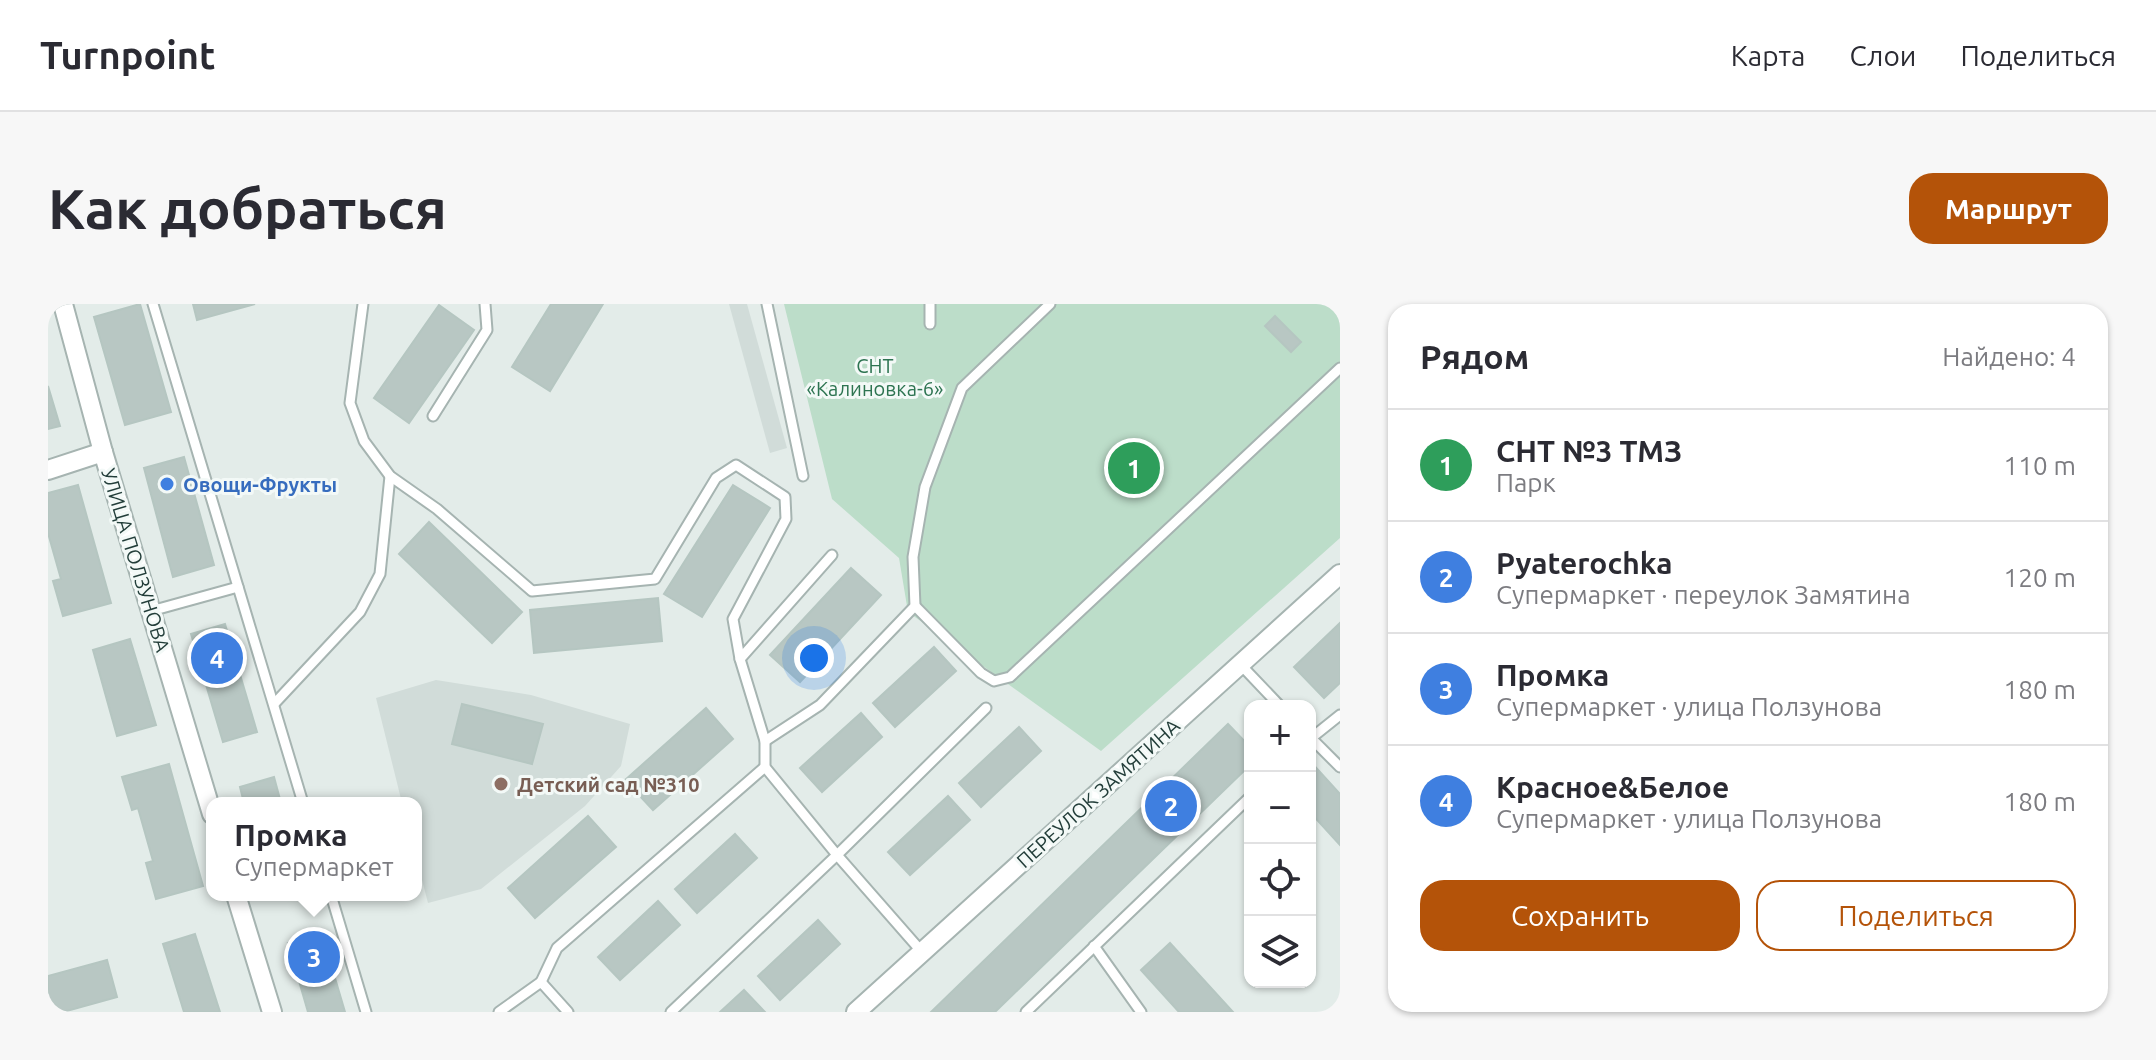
<!DOCTYPE html>
<html lang="ru">
<head>
<meta charset="utf-8">
<style>
	body { margin:0; font-family:Ubuntu,sans-serif; background:#f7f7f7; color:#2b2b33 }
	.controls { position:absolute; right:24px; bottom:24px; display:grid; overflow:hidden; border-radius:16px; box-shadow:0 2px 6px #0004 }
	.controls button { width:72px; height:72px; display:grid; place-items:center; padding:0; border:0; border-bottom:2px solid #e1e1e2; background:#fff; color:#2b2b33; font:40px sans-serif }
	.you { position:absolute; left:766px; top:354px; width:28px; height:28px; margin:-20px; border:6px solid #fff; border-radius:50%; background:#1a73e8; box-shadow:0 0 0 12px #1a73e833 }
	.badge { display:grid; place-items:center; width:52px; height:52px; border-radius:50%; background:#b45309; color:#fff; font-size:26px; font-weight:700 }
	.pin { position:absolute; translate:-50% -50%; border:4px solid #fff; box-shadow:0 2px 8px #0006 }
	.popup { position:absolute; left:158px; top:493px; width:216px; height:104px; box-sizing:border-box; display:grid; place-content:center; border-radius:16px; background:#fff; filter:drop-shadow(0 2px 6px #0005); font-size:26px; white-space:nowrap; color:#7c7c81 }
	.popup b { font-size:30px; color:#2b2b33 }
	.popup::after { content:''; position:absolute; left:50%; top:100%; margin-left:-16px; border:16px solid transparent; border-top-color:#fff }
	.list { margin:0; padding:0; list-style:none }
	h2 { display:flex; justify-content:space-between; align-items:center; height:104px; margin:0; padding:0 32px; font-size:34px }
	h2 small { font-size:26px; font-weight:400; color:#7c7c81 }
	.list li { display:grid; grid-template-columns:52px 1fr auto; gap:24px; align-items:center; box-sizing:border-box; height:112px; padding:0 32px; border-top:2px solid #e1e1e2 }
	.list b { display:block; font-size:30px; white-space:nowrap }
	.list p { margin:0; font-size:26px; white-space:nowrap; color:#7c7c81 }
	.list em { font-size:26px; font-style:normal; color:#7c7c81 }
	.actions { display:flex; gap:16px; padding:24px 32px }
	.actions a { flex:1; padding:18px 0; border:2px solid #b45309; border-radius:24px; text-align:center; font-size:28px; color:#b45309 }
	.actions .main { background:#b45309; color:#fff }
	.icon { flex:none; width:44px; height:44px; fill:none; stroke:currentColor; stroke-width:2; stroke-linecap:round; stroke-linejoin:round }
	.map { position:relative; flex:none; width:1292px; height:708px; overflow:hidden; border-radius:24px }
	header { display:flex; align-items:center; gap:48px; box-sizing:border-box; height:112px; padding:0 40px; background:#fff; border-bottom:2px solid #e1e1e2 }
	header strong { font-size:38px }
	nav { display:flex; gap:44px; margin-inline-start:auto; font-size:28px }
	.intro { display:flex; align-items:center; justify-content:space-between; box-sizing:border-box; height:192px; padding:0 48px }
	h1 { margin:0; font-size:56px }
	.button { padding:20px 36px; border-radius:24px; background:#b45309; color:#fff; font-size:28px; font-weight:700 }
	main { display:flex; gap:48px; padding:0 48px }
	aside { flex:1; background:#fff; border-radius:24px; box-shadow:0 2px 6px #0004 }
	.map>svg:first-child { display:block }
	.built { fill:#d1dcd9 }
	.green { fill:#bcddc9 }
	.building { fill:#b8c7c3; stroke:#b5c6c1; stroke-width:2 }
	.lines { fill:none; stroke-linecap:round; stroke-linejoin:round }
	.service-casing { stroke:#a6b4b1; stroke-width:13 }
	.minor-casing { stroke:#a6b4b1; stroke-width:22 }
	.service { stroke:#fff; stroke-width:9 }
	.minor { stroke:#fff; stroke-width:18 }
	.shop-dot { fill:#3f7fe0; stroke:#f3f9f7; stroke-width:3 }
	.education-dot { fill:#8d6e63; stroke:#f3f9f7; stroke-width:3 }
	.labels { text-anchor:middle; dominant-baseline:central; stroke-width:6; stroke-linejoin:round; paint-order:stroke }
	.park-label { font-size:20px; fill:#2d7451; stroke:#f3f9f7 }
	.shop-label { font-size:20px; font-weight:bold; fill:#366cbe; stroke:#f3f9f7; text-anchor:start }
	.street-label { font-size:20px; fill:#233e3a; stroke:#f3f9f7 }
	.education-label { font-size:20px; font-weight:bold; fill:#785e54; stroke:#f3f9f7; text-anchor:start }
</style>
</head>
<body>
<header>
<strong>Turnpoint</strong>
<nav><a>Карта</a><a>Слои</a><a>Поделиться</a></nav>
</header>
<div class="intro"><h1>Как добраться</h1><a class="button">Маршрут</a></div>
<main>
<div class="map">
<svg width="1292" height="708" viewBox="0 0 1292 708">
	<rect width="100%" height="100%" fill="#e3ece9"/>
	<g class="built">
		<path d="M681 0H699L739 144 722 149Z"/>
		<path d="M388 376 483 391 582 420 573 462 537 502 433 585 380 599 368 553V499H354L328 394Z"/>
	</g>
	<path class="green" d="M736 0H1292V234L1053 447 860 308 851 254 784 195Z"/>
	<g class="building">
		<path d="M92 0 123 108 77 121 46 13Z"/>
		<path d="M145 0H207L149 16Z"/>
		<path d="M503 0H555L502 87 464 63Z"/>
		<path d="M391 1 426 26 361 119 326 94Z"/>
		<path d="M1227 12 1253 38 1243 48 1217 22Z"/>
		<path d="M0 82 12 122 0 125Z"/>
		<path d="M136 153 166 261 125 273 96 164Z"/>
		<path d="M30 181 63 299 15 312 5 277 13 275 0 229V189Z"/>
		<path d="M685 181 722 204 654 313 616 290Z"/>
		<path d="M381 218 474 308 444 339 351 250Z"/>
		<path d="M803 264 833 291 752 378 722 351Z"/>
		<path d="M610 294 614 337 486 349 482 306Z"/>
		<path d="M1292 319V379L1276 394 1246 363Z"/>
		<path d="M177 320 209 428 175 438 143 330Z"/>
		<path d="M82 335 108 421 69 432 45 346Z"/>
		<path d="M886 343 908 367 847 423 825 399Z"/>
		<path d="M414 400 495 420 484 460 404 440Z"/>
		<path d="M658 404 685 435 605 506 577 476Z"/>
		<path d="M813 409 834 433 774 488 752 464Z"/>
		<path d="M1180 420 1202 443V461L947 708H883Z"/>
		<path d="M971 423 993 447 933 503 911 479Z"/>
		<path d="M1262 457 1292 490V541L1262 508Z"/>
		<path d="M121 460 155 582 108 595 98 559 105 557 90 504 84 506 74 473Z"/>
		<path d="M226 473 233 499H196L192 483Z"/>
		<path d="M900 492 922 516 862 571 840 548Z"/>
		<path d="M540 512 568 543 487 614 460 584Z"/>
		<path d="M687 530 709 554 649 609 627 585Z"/>
		<path d="M610 597 632 621 572 676 550 653Z"/>
		<path d="M770 616 792 640 732 696 710 672Z"/>
		<path d="M147 630 172 708H136L115 640Z"/>
		<path d="M274 630 297 708H260L240 639Z"/>
		<path d="M1122 639 1185 708H1131L1093 666Z"/>
		<path d="M59 656 69 693 15 708H0V672Z"/>
		<path d="M696 686 717 708H672Z"/>
	</g>
	<g class="lines">
		<g class="service-casing">
			<g id="service">
				<path d="M105 0 255 499"/>
				<path d="M315 0 302 99 316 137 342 172 389 205 484 287 607 275 668 174 688 161 737 193 738 215 685 315 692 355 717 437V463L789 551 874 648"/>
				<path d="M719 0 755 172"/>
				<path d="M882 20V0"/>
				<path d="M385 112 439 26 437 0"/>
				<path d="M867 302 933 369 946 377 962 373 1292 64"/>
				<path d="M103 307 190 283"/>
				<path d="M692 355 784 251"/>
				<path d="M1192 360 1232 402"/>
				<path d="M226 400 312 308 332 270 342 172"/>
				<path d="M1262 433 1292 463"/>
				<path d="M1262 435 1292 411"/>
				<path d="M717 437 772 401 867 302 865 253 877 183 914 84 1002 0"/>
				<path d="M283 591 318 708"/>
				<path d="M1046 642 1093 708"/>
				<path d="M493 678 509 644 717 463"/>
				<path d="M451 708 493 678 520 708"/>
				<path d="M623 708 789 551 938 404"/>
				<path d="M978 708 1202 493"/>
			</g>
		</g>
		<g class="minor-casing">
			<g id="minor">
				<path d="M15 0 55 148 164 510"/>
				<path d="M0 166 55 148"/>
				<path d="M188 591 224 708"/>
				<path d="M808 708 1292 270"/>
			</g>
		</g>
		<use href="#service" class="service"/>
		<use href="#minor" class="minor"/>
	</g>
	<circle class="shop-dot" cx="119" cy="180" r="8"/>
	<circle class="education-dot" cx="453" cy="480" r="8"/>
	<g class="labels">
		<g class="park-label">
			<text x="827" y="61">СНТ<tspan x="827" dy="23">«Калиновка-6»</tspan></text>
		</g>
		<g class="shop-label">
			<text x="135" y="180">Овощи-Фрукты</text>
		</g>
		<g class="street-label">
			<text transform="translate(88 256) rotate(73)">УЛИЦА ПОЛЗУНОВА</text>
			<text transform="translate(1050 489) rotate(-42)">ПЕРЕУЛОК ЗАМЯТИНА</text>
		</g>
		<g class="education-label">
			<text x="469" y="480">Детский сад №310</text>
		</g>
	</g>
</svg>
<div class="controls">
<button>+</button>
<button>−</button>
<button><svg class="icon" aria-label="locate" viewBox="0 0 24 24"><circle cx="12" cy="12" r="6"/><path d="M12 2v4M12 18v4M2 12h4M18 12h4"/></svg></button>
<button><svg class="icon" aria-label="layers" viewBox="0 0 24 24"><path d="M12 4l9 5-9 5-9-5zM3 14l9 5 9-5"/></svg></button>
</div>
<div class="you"></div>
<div class="pin badge" style="left:1086px;top:164px;background:#2e9e5b">1</div>
<div class="pin badge" style="left:1123px;top:502px;background:#3f7fe0">2</div>
<div class="pin badge" style="left:266px;top:653px;background:#3f7fe0">3</div>
<div class="popup"><b>Промка</b>Супермаркет</div>
<div class="pin badge" style="left:169px;top:354px;background:#3f7fe0">4</div>
</div>
<aside>
<h2>Рядом<small>Найдено: 4</small></h2>
<ul class="list">
<li><span class="badge" style="background:#2e9e5b">1</span><div><b>СНТ №3 ТМЗ</b><p>Парк</p></div><em>110 m</em></li>
<li><span class="badge" style="background:#3f7fe0">2</span><div><b>Pyaterochka</b><p>Супермаркет · переулок Замятина</p></div><em>120 m</em></li>
<li><span class="badge" style="background:#3f7fe0">3</span><div><b>Промка</b><p>Супермаркет · улица Ползунова</p></div><em>180 m</em></li>
<li><span class="badge" style="background:#3f7fe0">4</span><div><b>Красное&amp;Белое</b><p>Супермаркет · улица Ползунова</p></div><em>180 m</em></li>
</ul>
<div class="actions"><a class="main">Сохранить</a><a>Поделиться</a></div>
</aside>
</main>
</body>
</html>
